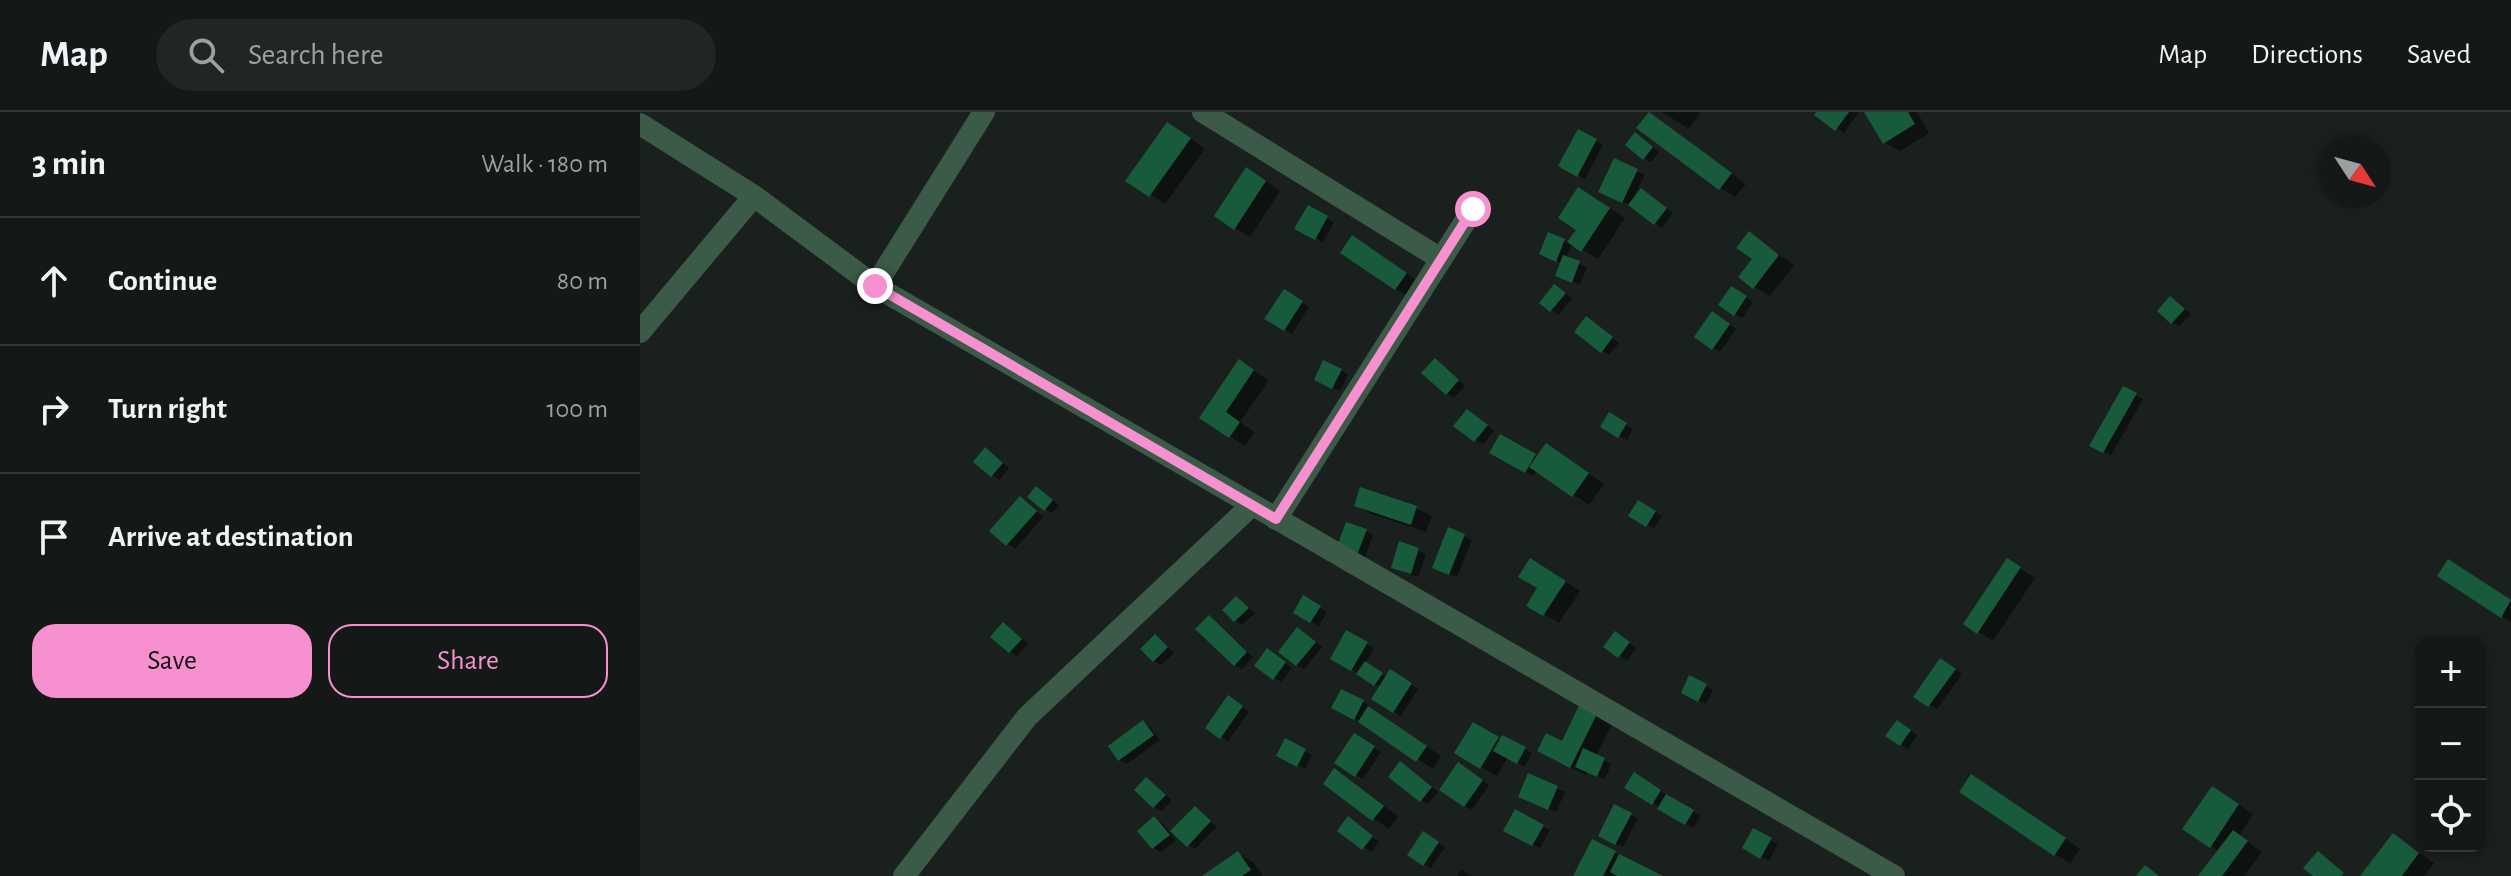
<!DOCTYPE html>
<html lang="en">
<head>
<meta charset="utf-8">
<style>
	body { margin:0; font-family:"Alegreya Sans",sans-serif; background:#212523; color:#f1f3f6 }
	.controls { position:absolute; right:24px; bottom:24px; display:grid; overflow:hidden; border-radius:16px; box-shadow:0 4px 12px #0003 }
	.controls button { width:72px; height:72px; display:grid; place-items:center; padding:0; border:0; border-bottom:2px solid #333735; background:#141816; color:#f1f3f6; font:40px sans-serif }
	.compass { position:absolute; left:1679px; top:24px; width:72px; height:72px; border-radius:50%; background:#141816; box-shadow:0 4px 12px #0003; rotate:126deg }
	.stop { position:absolute; width:24px; height:24px; margin:-18px; border:6px solid #f690cf; border-radius:50%; background:#fff }
	.stop.end { background:#f690cf; border-color:#fff; box-shadow:0 2px 8px #0008 }
	.list { margin:0; padding:0; list-style:none }
	h2 { display:flex; justify-content:space-between; align-items:center; height:104px; margin:0; padding:0 32px; font-size:34px }
	h2 small { font-size:26px; font-weight:400; color:#9da0a1 }
	.list li { display:grid; grid-template-columns:52px 1fr auto; gap:24px; align-items:center; box-sizing:border-box; height:128px; padding:0 32px; border-top:2px solid #333735 }
	.list b { display:block; font-size:30px; white-space:nowrap }
	.list em { font-size:26px; font-style:normal; color:#9da0a1 }
	.actions { display:flex; gap:16px; padding:24px 32px }
	.actions a { flex:1; padding:18px 0; border:2px solid #f690cf; border-radius:24px; text-align:center; font-size:28px; color:#f690cf }
	.actions .main { background:#f690cf; color:#111 }
	.icon { flex:none; width:44px; height:44px; fill:none; stroke:currentColor; stroke-width:2; stroke-linecap:round; stroke-linejoin:round }
	.map { position:relative; flex:none; width:1871px; height:764px; overflow:hidden }
	header { display:flex; align-items:center; gap:48px; box-sizing:border-box; height:112px; padding:0 40px; background:#141816; border-bottom:2px solid #333735 }
	header strong { font-size:38px }
	nav { display:flex; gap:44px; margin-inline-start:auto; font-size:28px }
	.search { width:560px; height:72px; background:#212523; display:flex; align-items:center; gap:20px; box-sizing:border-box; padding:0 28px; border-radius:44px; color:#9da0a1; font-size:30px }
	main { display:flex }
	aside { flex:1; background:#141816 }
	.map>svg:first-child { display:block }
	.shadow { fill:#0007 }
	.building { fill:#185b3c }
	.lines { fill:none; stroke-linecap:round; stroke-linejoin:round }
	.minor { stroke:#3b5a48; stroke-width:22 }
	.route { stroke:#f690cf; stroke-width:10 }
</style>
</head>
<body>
<header>
<strong>Map</strong>
<div class="search"><svg class="icon" aria-label="search" viewBox="0 0 24 24"><circle cx="10" cy="10" r="6"/><path d="M15 15l6 6"/></svg>Search here</div>
<nav><a>Map</a><a>Directions</a><a>Saved</a></nav>
</header>
<main>
<aside>
<h2>3 min<small>Walk · 180 m</small></h2>
<ul class="list">
<li><svg class="icon" aria-label="ahead" viewBox="0 0 24 24"><path d="M12 20V5M6 11l6-6 6 6"/></svg><div><b>Continue</b></div><em>80 m</em></li>
<li><svg class="icon" aria-label="right" viewBox="0 0 24 24"><path d="M7 20v-9h11M14 6l5 5-5 5"/></svg><div><b>Turn right</b></div><em>100 m</em></li>
<li><svg class="icon" aria-label="arrive" viewBox="0 0 24 24"><path d="M6 21V4h12l-3 4 3 4H6"/></svg><div><b>Arrive at destination</b></div></li>
</ul>
<div class="actions"><a class="main">Save</a><a>Share</a></div>
</aside>
<div class="map">
<svg width="1871" height="764" viewBox="0 0 1871 764">
	<rect width="100%" height="100%" fill="#1a201d"/>
	<g class="shadow">
		<path d="M1022 0H1058L1060 1 1049 17Z"/>
		<path d="M1178 0H1219L1204 21 1177 2Z"/>
		<path d="M1226 0H1277L1289 21 1260 39 1244 30Z"/>
		<path d="M1010 2 1106 72 1095 85 1080 76Z"/>
		<path d="M938 19 963 33 945 67 920 54Z"/>
		<path d="M543 21 565 37 525 92 488 68Z"/>
		<path d="M1003 27 1019 40 1011 50 1004 46Z"/>
		<path d="M975 49 1005 63 994 84 1009 82 1033 101 1022 116 990 93 968 83Z"/>
		<path d="M622 67 640 79 610 125 595 116Z"/>
		<path d="M954 86 985 106 958 147 932 131 926 146 947 155 940 173 925 167 922 151 908 145 909 122 929 131Z"/>
		<path d="M668 96 694 110 683 130 657 116Z"/>
		<path d="M1110 122 1154 153 1130 184 1114 175V147Z"/>
		<path d="M728 134 781 171 771 186 756 177Z"/>
		<path d="M1091 176 1113 190 1102 206 1095 202Z"/>
		<path d="M922 179 932 186 919 203 902 191Z"/>
		<path d="M644 180 669 195 652 222 627 207Z"/>
		<path d="M1538 191 1551 202 1539 214 1532 210Z"/>
		<path d="M1080 206 1096 217 1080 240 1057 225Z"/>
		<path d="M953 211 979 231 969 243 962 239Z"/>
		<path d="M600 250 629 268 600 310 614 320 605 334 562 306Z"/>
		<path d="M802 253 825 274 814 286 807 281Z"/>
		<path d="M701 258 708 263 700 279 684 271Z"/>
		<path d="M1484 277 1503 287 1471 343 1452 333Z"/>
		<path d="M835 303 854 319 843 332 835 328Z"/>
		<path d="M969 303 993 317 987 328 963 314Z"/>
		<path d="M860 324 899 346 922 343 964 372 949 393 897 358 893 364 852 340Z"/>
		<path d="M346 338 369 356 359 368 336 350Z"/>
		<path d="M404 381 419 393 412 401 405 397Z"/>
		<path d="M387 391 403 405 375 437 352 419Z"/>
		<path d="M999 391 1022 404 1014 417 991 403Z"/>
		<path d="M716 393 776 396 792 404 786 420 732 402Z"/>
		<path d="M809 418 832 428 817 465 801 459Z"/>
		<path d="M726 419 733 423 720 458 694 448Z"/>
		<path d="M761 432 786 442 778 465 760 459Z"/>
		<path d="M1368 449 1395 466 1353 529 1338 520Z"/>
		<path d="M906 457 940 479 919 511 889 493Z"/>
		<path d="M1824 459 1871 489V510L1800 464Z"/>
		<path d="M597 486 615 501 602 513 595 508Z"/>
		<path d="M664 486 687 500 679 514 656 500Z"/>
		<path d="M570 506 613 545 602 557 595 553Z"/>
		<path d="M364 513 388 532 377 544 370 540Z"/>
		<path d="M707 521 734 536 725 552 747 566 751 560 778 577 761 604 734 587 741 576 693 546Z"/>
		<path d="M664 522 682 535 664 557 657 553Z"/>
		<path d="M515 525 534 541 521 553 514 549Z"/>
		<path d="M983 526 996 536 987 549 966 535Z"/>
		<path d="M635 543 652 556 641 570 634 566Z"/>
		<path d="M1308 553 1322 562 1297 597 1276 584Z"/>
		<path d="M1050 566 1073 578 1066 592 1043 580Z"/>
		<path d="M947 582 979 598 956 644 971 652 965 667 948 660 946 663 915 647Z"/>
		<path d="M596 590 609 600 588 629 581 625Z"/>
		<path d="M723 590 730 594 729 596 801 644 793 657 722 610 693 596Z"/>
		<path d="M503 611 510 615 520 628 487 652 480 648 470 635Z"/>
		<path d="M834 612 861 628 863 625 892 641 885 655 868 645 857 664 817 641Z"/>
		<path d="M1264 614 1277 623 1268 637 1261 633Z"/>
		<path d="M715 624 741 640 723 667 697 651Z"/>
		<path d="M646 629 672 643 665 657 638 643Z"/>
		<path d="M768 656 798 680 788 692 781 688Z"/>
		<path d="M826 657 849 673 832 698 825 694Z"/>
		<path d="M695 659 758 704 749 717 685 672Z"/>
		<path d="M889 663 925 680 916 700 887 688Z"/>
		<path d="M995 663 1060 704 1053 716 987 675Z"/>
		<path d="M507 667 532 688 522 699 514 695Z"/>
		<path d="M1347 673 1440 737 1430 751 1415 742Z"/>
		<path d="M1588 685 1613 702 1599 724 1622 740 1604 764H1561L1579 739 1571 734Z"/>
		<path d="M975 694 998 707 983 735 960 723Z"/>
		<path d="M555 696 577 715 555 737 548 733Z"/>
		<path d="M875 700 910 718 900 736 865 718Z"/>
		<path d="M514 707 522 711 536 728 521 740 514 736Z"/>
		<path d="M716 711 739 730 731 740 700 718Z"/>
		<path d="M1114 719 1138 732 1129 749 1105 736Z"/>
		<path d="M1754 723 1794 751 1784 764H1722Z"/>
		<path d="M791 726 805 735 791 756 769 743Z"/>
		<path d="M598 741 613 750 623 764H565Z"/>
		<path d="M975 741 987 748 1018 764H935Z"/>
		<path d="M821 758 832 764H817Z"/>
	</g>
	<g class="building">
		<path d="M1009 0 1092 61 1079 78 996 16Z"/>
		<path d="M1176 0H1209L1195 19 1174 3Z"/>
		<path d="M1224 0H1268L1275 12 1243 32Z"/>
		<path d="M527 10 551 26 509 85 485 69Z"/>
		<path d="M938 17 957 27 937 65 918 54Z"/>
		<path d="M995 20 1013 35 1003 48 985 33Z"/>
		<path d="M974 46 998 57 982 91 958 80Z"/>
		<path d="M606 55 626 69 594 118 574 104Z"/>
		<path d="M938 75 970 96 941 140 927 130 936 118 918 106Z"/>
		<path d="M1001 76 1027 96 1014 113 988 93Z"/>
		<path d="M668 93 688 104 675 128 654 117Z"/>
		<path d="M1109 119 1139 143 1113 177 1098 165 1112 147 1096 136Z"/>
		<path d="M908 120 925 127 916 150 899 142Z"/>
		<path d="M712 123 767 161 755 178 700 141Z"/>
		<path d="M923 143 940 149 932 171 915 164Z"/>
		<path d="M914 172 926 181 910 200 899 191Z"/>
		<path d="M1091 174 1107 184 1094 204 1078 193Z"/>
		<path d="M644 177 663 189 644 219 624 207Z"/>
		<path d="M1530 184 1545 197 1531 212 1517 199Z"/>
		<path d="M1072 199 1090 212 1072 238 1054 225Z"/>
		<path d="M946 204 973 225 961 241 934 220Z"/>
		<path d="M795 246 819 268 806 283 781 261Z"/>
		<path d="M599 247 614 258 586 300 600 310 589 326 559 306Z"/>
		<path d="M683 248 702 257 692 277 674 268Z"/>
		<path d="M1483 274 1497 281 1463 341 1449 334Z"/>
		<path d="M827 297 848 313 834 330 813 314Z"/>
		<path d="M969 300 987 311 978 326 960 315Z"/>
		<path d="M860 322 896 342 885 361 849 341Z"/>
		<path d="M906 331 949 361 932 385 889 355Z"/>
		<path d="M345 335 363 351 351 365 333 350Z"/>
		<path d="M396 374 413 388 404 399 387 385Z"/>
		<path d="M720 375 777 394 771 413 714 394Z"/>
		<path d="M380 384 397 399 366 434 349 419Z"/>
		<path d="M998 388 1016 399 1006 415 988 404Z"/>
		<path d="M706 410 727 417 712 456 692 448Z"/>
		<path d="M808 415 825 422 809 463 792 456Z"/>
		<path d="M759 429 779 436 771 462 751 456Z"/>
		<path d="M890 446 926 469 903 504 886 494 897 476 878 465Z"/>
		<path d="M1367 446 1381 455 1337 522 1323 512Z"/>
		<path d="M1808 447 1871 488 1861 506 1797 464Z"/>
		<path d="M663 483 681 494 670 511 653 501Z"/>
		<path d="M596 484 609 496 594 510 582 498Z"/>
		<path d="M569 503 607 540 594 554 555 517Z"/>
		<path d="M363 510 382 527 369 541 350 525Z"/>
		<path d="M657 515 676 530 656 554 638 540Z"/>
		<path d="M706 518 728 530 711 559 690 547Z"/>
		<path d="M975 519 990 530 978 546 963 535Z"/>
		<path d="M515 522 528 535 513 550 500 537Z"/>
		<path d="M627 536 646 550 633 568 614 554Z"/>
		<path d="M1300 546 1316 557 1288 595 1273 585Z"/>
		<path d="M725 549 743 561 734 574 716 562Z"/>
		<path d="M750 557 772 571 753 601 731 587Z"/>
		<path d="M1049 563 1067 572 1058 590 1041 581Z"/>
		<path d="M701 577 724 588 714 608 691 596Z"/>
		<path d="M946 579 964 588 930 656 897 639 906 621 922 629Z"/>
		<path d="M588 583 603 594 580 627 565 616Z"/>
		<path d="M728 594 787 634 776 650 718 610Z"/>
		<path d="M503 608 514 623 478 649 468 634Z"/>
		<path d="M1257 608 1271 618 1260 634 1245 624Z"/>
		<path d="M833 610 859 625 840 657 814 641Z"/>
		<path d="M714 621 735 634 715 665 694 651Z"/>
		<path d="M862 623 886 635 877 652 853 639Z"/>
		<path d="M645 626 666 637 657 655 636 644Z"/>
		<path d="M943 636 965 646 957 665 935 655Z"/>
		<path d="M760 649 792 675 780 690 748 665Z"/>
		<path d="M818 650 843 668 824 695 799 678Z"/>
		<path d="M694 656 744 694 732 709 683 672Z"/>
		<path d="M994 660 1021 678 1012 693 984 676Z"/>
		<path d="M888 661 918 674 908 698 878 685Z"/>
		<path d="M1331 662 1426 726 1414 744 1319 680Z"/>
		<path d="M506 665 526 683 513 696 494 678Z"/>
		<path d="M1572 674 1599 692 1570 736 1542 717Z"/>
		<path d="M1026 682 1054 698 1045 713 1017 697Z"/>
		<path d="M974 692 992 701 975 733 958 724Z"/>
		<path d="M555 694 571 709 547 735 530 719Z"/>
		<path d="M875 697 904 713 892 734 863 719Z"/>
		<path d="M514 704 530 723 512 737 497 719Z"/>
		<path d="M708 704 733 724 722 738 697 719Z"/>
		<path d="M1113 716 1132 726 1120 747 1102 736Z"/>
		<path d="M1593 718 1608 729 1582 764H1558Z"/>
		<path d="M783 719 799 730 783 754 767 743Z"/>
		<path d="M1753 721 1779 741 1762 764H1720Z"/>
		<path d="M952 727 976 739 963 764H933Z"/>
		<path d="M598 739 611 758 602 764H562Z"/>
		<path d="M1678 739 1704 761 1701 764H1673L1663 756Z"/>
		<path d="M979 742 1023 764H977L970 760Z"/>
		<path d="M1505 753 1519 764H1496Z"/>
	</g>
	<g class="lines">
		<g class="minor">
			<path d="M563 0 801 147"/>
			<path d="M0 12 114 84 235 174 1254 764"/>
			<path d="M235 174 344 0"/>
			<path d="M0 220 114 84"/>
			<path d="M636 407 833 97"/>
			<path d="M264 764 387 605 612 393"/>
		</g>
	</g>
	<g class="lines">
		<path class="route" d="M235 174 636 407 833 97"/>
	</g>
</svg>
<div class="controls">
<button>+</button>
<button>−</button>
<button><svg class="icon" aria-label="locate" viewBox="0 0 24 24"><circle cx="12" cy="12" r="6"/><path d="M12 2v4M12 18v4M2 12h4M18 12h4"/></svg></button>
</div>
<svg class="compass" viewBox="-18 -18 36 36"><path d="M0-13l5 13h-10z" fill="#e53935"/><path d="M0 13l5-13h-10z" fill="#9da0a1"/></svg>
<div class="stop" style="left:833px;top:97px"></div>
<div class="stop end" style="left:235px;top:174px"></div>
</div>
</main>
</body>
</html>
